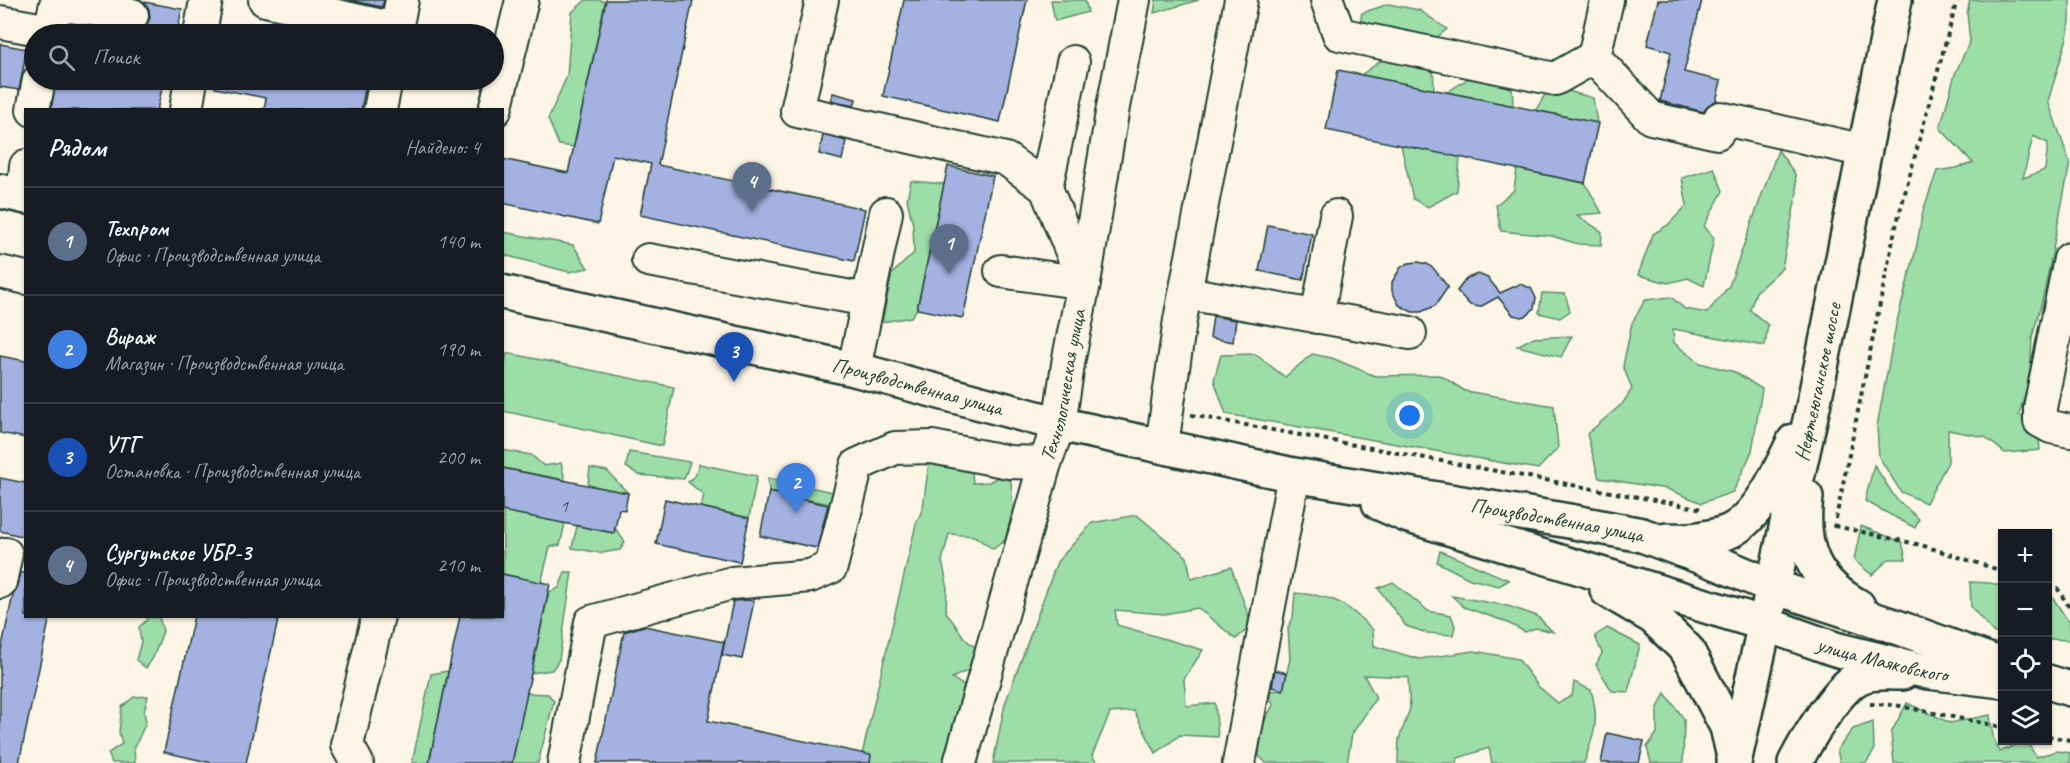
<!DOCTYPE html>
<html lang="ru">
<head>
<meta charset="utf-8">
<style>
	body { margin:0; font-family:Caveat,sans-serif; background:#20242c; color:#f1f3f6 }
	.controls { position:absolute; right:18px; bottom:18px; display:grid; overflow:hidden; border-radius:0px; box-shadow:0 2px 4px #0004 }
	.controls button { width:54px; height:54px; display:grid; place-items:center; padding:0; border:0; border-bottom:2px solid #363941; background:#171b24; color:#f1f3f6; font:30px sans-serif }
	.you { position:absolute; left:1410px; top:416px; width:21px; height:21px; margin:-15px; border:4px solid #fff; border-radius:50%; background:#1a73e8; box-shadow:0 0 0 9px #1a73e833 }
	.badge { display:grid; place-items:center; width:39px; height:39px; border-radius:50%; background:#2563eb; color:#fff; font-size:20px; font-weight:700 }
	.pin { position:absolute; translate:-50% -50px; filter:drop-shadow(0 2px 3px #0008) }
	.pin::after { content:''; position:absolute; top:32px; width:21px; height:18px; background:inherit; clip-path:polygon(0 0,100% 0,50% 100%) }
	.list { margin:0; padding:0; list-style:none }
	h2 { display:flex; justify-content:space-between; align-items:center; height:78px; margin:0; padding:0 24px; font-size:26px }
	h2 small { font-size:20px; font-weight:400; color:#9ea1a6 }
	.list li { display:grid; grid-template-columns:39px 1fr auto; gap:18px; align-items:center; box-sizing:border-box; height:108px; padding:0 24px; border-top:2px solid #363941 }
	.list b { display:block; font-size:22px; white-space:nowrap }
	.list p { margin:0; font-size:20px; white-space:nowrap; color:#9ea1a6 }
	.list em { font-size:20px; font-style:normal; color:#9ea1a6 }
	.icon { flex:none; width:33px; height:33px; fill:none; stroke:currentColor; stroke-width:2; stroke-linecap:round; stroke-linejoin:round }
	.map { position:relative; flex:none; width:2070px; height:763px; overflow:hidden }
	.search { position:absolute; background:#171b24; box-shadow:0 2px 4px #0004; left:24px; top:24px; width:480px; height:66px; display:flex; align-items:center; gap:15px; box-sizing:border-box; padding:0 21px; border-radius:33px; color:#9ea1a6; font-size:22px }
	.panel { position:absolute; background:#171b24; box-shadow:0 2px 4px #0004; left:24px; top:108px; width:480px; height:510px; border-radius:0px }
	.map>svg:first-child { display:block }
	.green { fill:#9ddea8; stroke:#5e8e6e; stroke-width:1.5; fill-rule:evenodd }
	.building { fill:#a4b2e2; stroke:#1f3d34; stroke-width:1.5 }
	.lines { fill:none; stroke-linecap:round; stroke-linejoin:round }
	.minor-casing { stroke:#1f3d34; stroke-width:36 }
	.major-casing { stroke:#1f3d34; stroke-width:38 }
	.path { stroke:#1f3d34; stroke-width:4; stroke-dasharray:4.5 4.5; stroke-linecap:butt }
	.minor { stroke:#fcf5e5; stroke-width:32 }
	.major { stroke:#fcf5e5; stroke-width:33 }
	.labels { text-anchor:middle; dominant-baseline:central; stroke-width:4.5; stroke-linejoin:round; paint-order:stroke }
	.number-label { font-size:18px; fill:#405a60 }
	.street-label { font-size:21px; fill:#1f3d34; stroke:#fcf5e5 }
</style>
</head>
<body>
<div class="map">
<svg width="2070" height="763" viewBox="0 0 2070 763">
	<rect width="100%" height="100%" fill="#fcf5e5"/>
	<filter id="ink" filterUnits="userSpaceOnUse"><feTurbulence type="fractalNoise" baseFrequency=".0167" numOctaves="2"/><feDisplacementMap in="SourceGraphic" scale="12" xChannelSelector="R" yChannelSelector="G"/><feConvolveMatrix kernelMatrix="1 2 1 2 8 2 1 2 1" color-interpolation-filters="sRGB"/></filter>
	<g filter="url(#ink)">
		<g class="green">
			<path d="M586 0H600L605 2 574 147 559 145 548 119 567 76 572 12Z"/>
			<path d="M1051 0H1085L1088 12 1055 21Z"/>
			<path d="M1156 0H1199L1154 13Z"/>
			<path d="M1970 0H2070V21L2067 38 2048 101 2070 163 2045 289 2032 338 2030 376 2019 415 2038 430 2040 450 2005 453 1985 437 1948 430V462L1926 503 1901 492 1879 457 1877 426 1896 325 1916 249 1923 211 1937 171 1956 168 1973 163 1940 128 1955 74 1970 41 1967 13ZM2033 136 2048 143 2045 170 2023 178Z"/>
			<path d="M1388 4 1419 10 1447 29 1431 42 1359 26 1362 13Z"/>
			<path d="M1386 57 1433 65 1434 90 1361 75Z"/>
			<path d="M1476 73 1512 84 1513 106 1448 92Z"/>
			<path d="M1550 86 1593 98 1597 123 1536 110Z"/>
			<path d="M1401 145 1460 157 1457 191 1428 207 1413 199Z"/>
			<path d="M1778 150 1795 174 1797 192 1782 268 1756 292 1750 310 1768 325 1765 346 1673 329 1674 343 1700 363 1735 372 1762 389 1752 451 1733 492 1702 503 1667 489 1599 478 1587 434 1623 403 1632 389 1623 366 1632 323 1645 300 1671 297 1685 309 1707 313 1729 286Z"/>
			<path d="M1714 168 1723 191 1704 226 1714 238 1704 286 1688 278 1668 283 1638 275 1653 234 1668 225 1687 205 1682 178Z"/>
			<path d="M1517 169 1585 183 1602 213 1577 215 1602 232 1601 245 1578 244 1552 236 1501 231 1496 205 1514 190Z"/>
			<path d="M911 181 944 184 917 309 911 317 882 322 892 274 914 253 913 225 907 199Z"/>
			<path d="M503 232 573 245 588 268 569 272 508 256 503 254Z"/>
			<path d="M1542 293 1565 294 1570 311 1560 318 1539 313Z"/>
			<path d="M1572 336 1561 357 1517 346 1532 338Z"/>
			<path d="M507 353 674 387 662 446 503 411V373Z"/>
			<path d="M1255 354 1285 377 1312 354 1332 358 1375 376 1440 375 1465 391 1554 406 1558 448 1538 469 1226 414 1214 380 1221 355Z"/>
			<path d="M502 450 531 455 544 466 561 463 565 480 503 468Z"/>
			<path d="M629 452 690 462 684 479 639 475 626 467Z"/>
			<path d="M929 461 971 463 973 483 989 482 1003 474 1011 482 1013 508 1005 540 993 549 974 536 949 534 942 561 947 584 946 612 965 639 975 647 969 670 952 678 964 686 943 763H860L916 524 923 508Z"/>
			<path d="M699 464 757 476 749 518 701 507 704 495 688 482 695 476Z"/>
			<path d="M1874 465 1896 499 1919 519 1915 528 1865 501Z"/>
			<path d="M590 468 607 471 628 493 588 485Z"/>
			<path d="M768 478 842 494 841 506 769 492Z"/>
			<path d="M503 511 565 523 560 545 550 547 541 583 503 574Z"/>
			<path d="M1137 515 1187 557 1191 579 1231 567 1252 625 1236 639 1198 608 1164 614 1115 610 1117 625 1203 650 1184 679 1186 706 1215 703 1218 737 1180 735 1156 753 1134 711 1110 713 1092 756 1097 763H993L1005 704 1057 562 1092 523Z"/>
			<path d="M577 526 614 533 615 528 625 542 620 550 601 553 572 548Z"/>
			<path d="M1861 526 1902 542 1906 559H1889L1872 575 1854 560Z"/>
			<path d="M1440 551 1509 580 1499 586 1470 579 1437 562Z"/>
			<path d="M565 572H572L559 660 552 670 531 673 549 592 559 588Z"/>
			<path d="M1393 582 1428 611 1451 615 1455 626 1453 635 1427 633 1406 626 1378 588Z"/>
			<path d="M1970 582 1990 583 2002 586V634L1994 633 1971 607Z"/>
			<path d="M1295 593C1335 596 1345 602 1373 630L1374 646 1419 659 1474 651 1518 659 1538 686 1558 703 1572 696 1574 682 1591 690C1600 722 1594 733 1584 763H1492L1489 748 1458 758 1456 763H1398L1399 739 1410 709 1408 677 1364 675 1376 698 1352 734 1347 763H1266L1259 756 1261 728 1273 705 1268 691 1283 690 1290 659 1288 628 1293 618Z"/>
			<path d="M1452 596 1508 606 1537 616 1553 632 1536 628 1525 632 1504 621 1464 607Z"/>
			<path d="M2048 597 2053 598 2070 624V640L2048 639Z"/>
			<path d="M146 617H159L163 631 153 658 146 668 136 660 141 642 139 627 147 620Z"/>
			<path d="M1607 628 1640 645 1628 692 1612 691 1596 665 1602 653 1595 636Z"/>
			<path d="M448 671 429 763H412L431 674Z"/>
			<path d="M527 693 548 694 554 701 538 763H512Z"/>
			<path d="M1665 693 1684 719 1683 763H1651L1647 747 1657 733V710Z"/>
			<path d="M148 696 144 712 146 722 134 749 135 763H112L108 753 122 744 119 732 122 707 134 697Z"/>
			<path d="M1907 703 1950 723 1990 715 1993 737 2000 752 2023 741H2027L2036 757 2057 751 2070 753V763H1894L1891 733Z"/>
			<path d="M1873 722 1874 751 1866 763H1840L1837 750 1853 729Z"/>
		</g>
		<g class="building">
			<path d="M348 0H384L382 7Z"/>
			<path d="M606 0H693L658 165 865 209 854 261 640 215 651 164 613 155 598 224 502 203V159L568 173Z"/>
			<path d="M904 0H1027L1000 122 883 96Z"/>
			<path d="M1658 0H1702L1684 72 1721 81 1716 101 1707 106 1704 112 1660 101 1671 52 1647 45Z"/>
			<path d="M144 2 182 9 177 34H138V32L146 26 150 18 149 9Z"/>
			<path d="M290 24 338 34H287Z"/>
			<path d="M0 44 27 49 19 90 0 87Z"/>
			<path d="M1338 70 1598 123 1585 183 1326 130Z"/>
			<path d="M56 80H164L157 110H51Z"/>
			<path d="M215 80H367L361 110H264L266 98 215 88Z"/>
			<path d="M833 93 856 99 854 106 831 100Z"/>
			<path d="M823 135 846 141 842 160 819 154Z"/>
			<path d="M948 166 993 176 963 318 917 309Z"/>
			<path d="M1268 225 1312 234 1303 280 1259 271Z"/>
			<path d="M1418 262 1427 264 1434 269 1448 287 1435 306 1421 312H1412L1399 305 1392 291V282L1401 267 1409 263Z"/>
			<path d="M1478 274 1488 278 1500 293 1520 284 1531 288 1536 298 1534 308 1528 315 1522 317 1513 315 1498 297 1480 307 1470 305 1457 291 1467 278Z"/>
			<path d="M1213 316 1236 320 1233 342 1210 338Z"/>
			<path d="M0 356 26 361V438L0 433Z"/>
			<path d="M502 468 628 493 625 510 619 509 614 533 502 511Z"/>
			<path d="M0 478 26 483V537L0 531Z"/>
			<path d="M769 492 828 505 817 548 760 536Z"/>
			<path d="M665 499 749 518 740 562 656 544Z"/>
			<path d="M20 573H26V616H50L19 763H0V655L13 595 18 586Z"/>
			<path d="M502 574 550 584 512 763H429L460 616H502Z"/>
			<path d="M748 600 754 601 742 659 722 655 733 601Z"/>
			<path d="M194 616H279L246 763H212L164 752Z"/>
			<path d="M644 626 724 642 708 721 871 755 870 763H597L624 632Z"/>
			<path d="M1275 670 1287 673 1283 690 1272 687Z"/>
			<path d="M1607 733 1644 741 1639 763H1601Z"/>
		</g>
		<g class="lines">
			<g class="minor-casing">
				<g id="minor">
					<path d="M265 0 396 29"/>
					<path d="M822 0 797 111 1006 159 1046 188 1084 282"/>
					<path d="M1327 0 1339 34 1555 79 1594 57 1607 0"/>
					<path d="M0 22 50 31"/>
					<path d="M49 34 56 4 132 15"/>
					<path d="M200 34 206 0"/>
					<path d="M395 34 402 0"/>
					<path d="M1594 57 1651 118 1717 133 1720 118 1865 151"/>
					<path d="M33 110 39 80"/>
					<path d="M186 110 191 80"/>
					<path d="M380 110 386 80"/>
					<path d="M495 110 522 0"/>
					<path d="M1046 188 1073 62"/>
					<path d="M23 196 26 166"/>
					<path d="M2070 259 2040 408V421L2051 427 2070 431"/>
					<path d="M648 260 868 300"/>
					<path d="M1001 271 1084 283"/>
					<path d="M0 272 26 278"/>
					<path d="M1186 293 1410 333"/>
					<path d="M1317 317 1336 216"/>
					<path d="M854 369 886 213"/>
					<path d="M1162 445 1180 320 1241 0"/>
					<path d="M0 582 6 554"/>
					<path d="M357 763 347 745 378 616"/>
					<path d="M564 763 591 622 732 583 810 576 831 567 857 465 895 448 932 447 1009 462 1045 463"/>
					<path id="s1" d="M960 763 1045 463 1059 424 1069 358 1084 283 1113 107 1134 0"/>
					<path d="M1239 763 1294 475"/>
				</g>
			</g>
			<g class="major-casing">
				<g id="major">
					<path d="M0 191 26 197"/>
					<path id="s2" d="M502 292 854 369 1059 424 1294 475 1569 521 1642 535 1720 564 1774 587 1897 627 2002 665"/>
					<path d="M1806 497C1800 548 1813 581 1858 606"/>
					<path id="s3" d="M1379 503 1406 515 1765 624 1835 649 1928 672 2002 681"/>
					<path d="M1667 540C1678 541 1687 540 1699 539 1709 537 1721 535 1730 531 1760 516 1780 470 1794 441"/>
					<path d="M1607 590 1653 617 1687 650 1727 727 1734 757"/>
					<path d="M2048 682 2070 689"/>
					<path id="s4" d="M1734 763 1814 402 1895 0"/>
					<path d="M1795 763C1806 741 1835 692 1856 679 1869 671 1887 673 1902 673"/>
				</g>
			</g>
			<g class="path">
				<path d="M1191 415 1703 509"/>
				<path d="M1835 526 1921 545 2002 571"/>
				<path d="M1834 528 1895 230 1957 0"/>
				<path d="M2048 586 2058 589 2070 609"/>
				<path d="M1870 704 1895 705 2002 727"/>
				<path d="M2048 736 2070 740"/>
			</g>
			<use href="#minor" class="minor"/>
			<use href="#major" class="major"/>
		</g>
	</g>
	<g class="labels">
		<g class="number-label">
			<text x="564" y="506">1</text>
		</g>
		<g class="street-label">
			<text stroke="none"><textPath href="#s4" startOffset="390">Нефтеюганское шоссе</textPath></text>
			<text stroke="none"><textPath href="#s1" startOffset="392">Технологическая улица</textPath></text>
			<text stroke="none"><textPath href="#s2" startOffset="426">Производственная улица</textPath></text>
			<text stroke="none"><textPath href="#s2" startOffset="1080">Производственная улица</textPath></text>
			<text stroke="none"><textPath href="#s3" startOffset="528">улица Маяковского</textPath></text>
		</g>
	</g>
</svg>
<div class="controls">
<button>+</button>
<button>−</button>
<button><svg class="icon" aria-label="locate" viewBox="0 0 24 24"><circle cx="12" cy="12" r="6"/><path d="M12 2v4M12 18v4M2 12h4M18 12h4"/></svg></button>
<button><svg class="icon" aria-label="layers" viewBox="0 0 24 24"><path d="M12 4l9 5-9 5-9-5zM3 14l9 5 9-5"/></svg></button>
</div>
<div class="you"></div>
<div class="pin badge" style="left:949px;top:274px;background:#5c6f8a">1</div>
<div class="pin badge" style="left:796px;top:513px;background:#3f7fe0">2</div>
<div class="pin badge" style="left:734px;top:382px;background:#1a4fb4">3</div>
<div class="pin badge" style="left:752px;top:212px;background:#5c6f8a">4</div>
<div class="search"><svg class="icon" aria-label="search" viewBox="0 0 24 24"><circle cx="10" cy="10" r="6"/><path d="M15 15l6 6"/></svg>Поиск</div>
<section class="panel">
<h2>Рядом<small>Найдено: 4</small></h2>
<ul class="list">
<li><span class="badge" style="background:#5c6f8a">1</span><div><b>Техпром</b><p>Офис · Производственная улица</p></div><em>140 m</em></li>
<li><span class="badge" style="background:#3f7fe0">2</span><div><b>Вираж</b><p>Магазин · Производственная улица</p></div><em>190 m</em></li>
<li><span class="badge" style="background:#1a4fb4">3</span><div><b>УТГ</b><p>Остановка · Производственная улица</p></div><em>200 m</em></li>
<li><span class="badge" style="background:#5c6f8a">4</span><div><b>Сургутское УБР-3</b><p>Офис · Производственная улица</p></div><em>210 m</em></li>
</ul>
</section>
</div>
</body>
</html>
